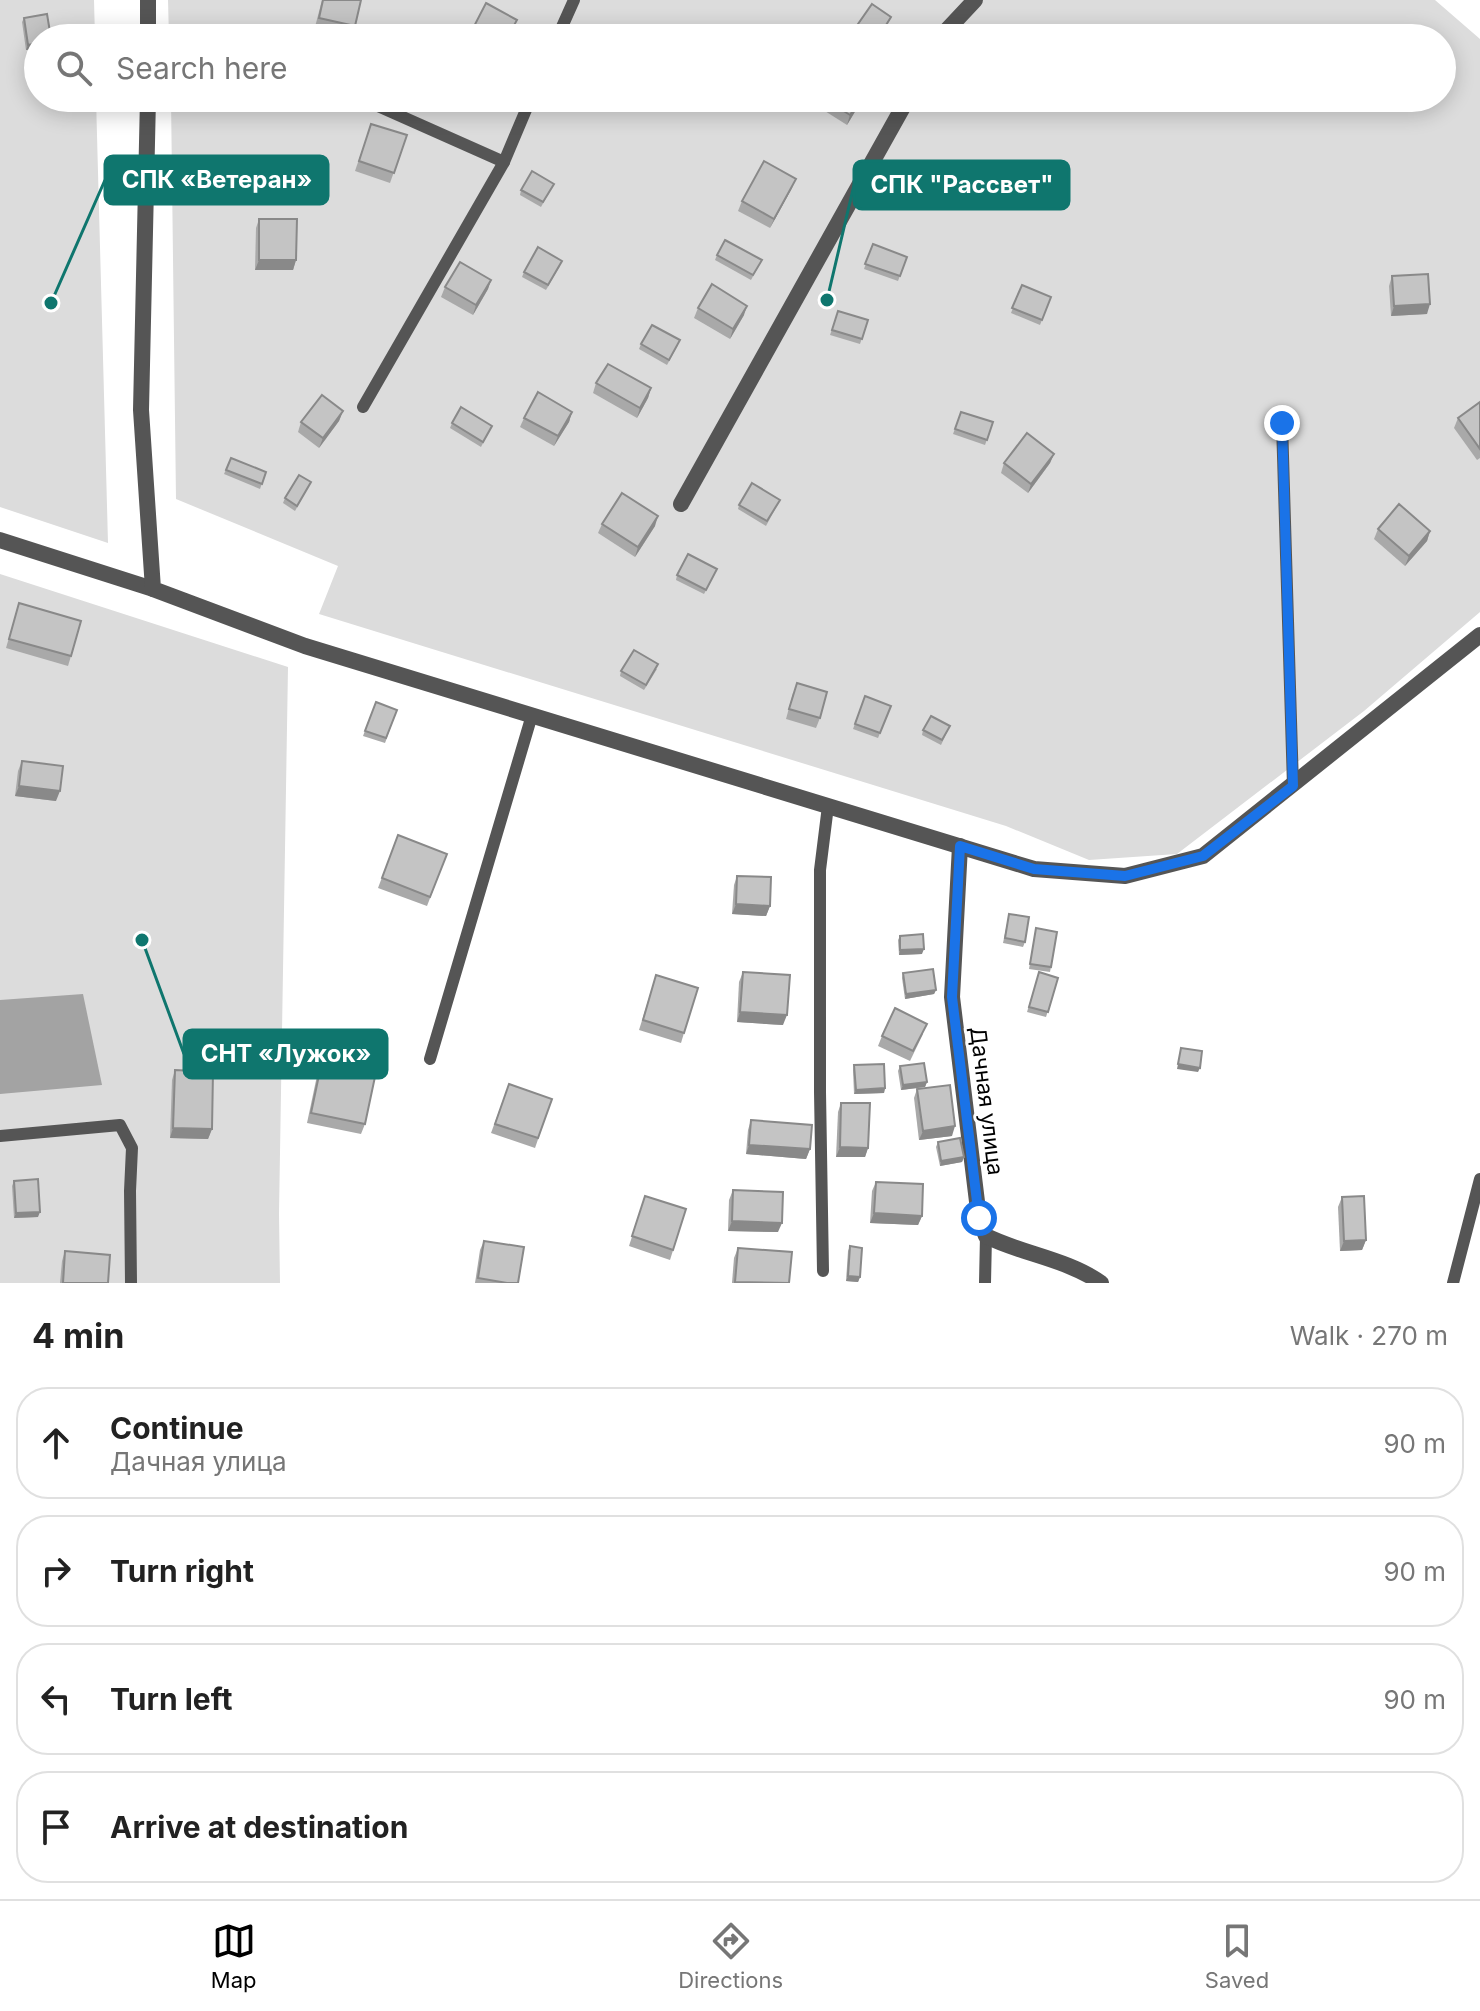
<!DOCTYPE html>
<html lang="en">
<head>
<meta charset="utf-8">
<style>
	body { margin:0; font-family:Inter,sans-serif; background:#f6f6f6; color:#222 }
	.stop { position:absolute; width:24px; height:24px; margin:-18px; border:6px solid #1a73e8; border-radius:50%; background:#fff }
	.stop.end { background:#1a73e8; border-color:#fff; box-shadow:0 2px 8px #0008 }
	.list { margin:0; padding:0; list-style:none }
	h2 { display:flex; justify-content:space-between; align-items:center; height:104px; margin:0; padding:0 32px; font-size:34px }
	h2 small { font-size:26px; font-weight:400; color:#767676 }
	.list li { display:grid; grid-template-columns:52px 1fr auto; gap:24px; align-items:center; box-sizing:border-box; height:112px; margin:0 16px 16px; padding:0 16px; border:2px solid #e0e0e0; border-radius:32px }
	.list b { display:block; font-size:30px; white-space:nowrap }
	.list p { margin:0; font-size:26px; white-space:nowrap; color:#767676 }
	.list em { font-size:26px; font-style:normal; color:#767676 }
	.icon { flex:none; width:44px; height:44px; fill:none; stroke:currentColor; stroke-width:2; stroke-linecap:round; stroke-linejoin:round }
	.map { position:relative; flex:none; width:1480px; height:1283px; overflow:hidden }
	.search { position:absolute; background:#fff; box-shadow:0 4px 20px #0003; left:24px; right:24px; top:24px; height:88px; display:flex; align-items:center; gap:20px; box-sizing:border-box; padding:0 28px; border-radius:44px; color:#767676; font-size:30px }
	.sheet { height:616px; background:#fff }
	nav { display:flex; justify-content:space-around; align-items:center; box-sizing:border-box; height:112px; border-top:2px solid #e0e0e0; background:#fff; font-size:22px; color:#767676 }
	nav a { display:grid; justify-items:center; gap:4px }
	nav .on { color:#000 }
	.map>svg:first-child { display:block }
	.green { fill:#dcdcdc }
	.water { fill:#a3a3a3 }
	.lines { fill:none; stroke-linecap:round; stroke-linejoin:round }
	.service { stroke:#555; stroke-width:12 }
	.minor { stroke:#555; stroke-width:16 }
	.tertiary { stroke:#555; stroke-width:16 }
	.wall { fill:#a9a9a9 }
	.shaded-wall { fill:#898989 }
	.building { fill:#c4c4c4; stroke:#898989; stroke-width:2 }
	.route { stroke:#1a73e8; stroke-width:10 }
	.labels { text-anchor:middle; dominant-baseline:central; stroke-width:6; stroke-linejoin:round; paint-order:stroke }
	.street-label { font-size:22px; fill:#000; stroke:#fff }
	.leader { fill:none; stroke:#0f766e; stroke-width:3 }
	.callout-dot { fill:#0f766e; stroke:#fff; stroke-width:3 }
	.callout { fill:#0f766e; stroke:#0f766e; stroke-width:3 }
	.callout-label { font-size:24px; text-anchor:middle; font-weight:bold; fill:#fff }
</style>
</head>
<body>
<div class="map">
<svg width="1480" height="1283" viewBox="0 0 1480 1283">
	<rect width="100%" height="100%" fill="#fff"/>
	<g class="green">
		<path d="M0 0H94L95 38H38V98H96L108 543 0 507Z"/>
		<path d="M168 0H1435L1480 39V612L1364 711 1177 854 1089 860 1006 826 319 614 338 566 176 499 171 98H1442V38H169Z"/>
		<path d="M0 574 288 667 279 1214 280 1283H0Z"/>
	</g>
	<path class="water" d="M83 994 102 1085 0 1094V1000Z"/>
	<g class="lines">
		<g class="service">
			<path d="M557 38 574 0"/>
			<path d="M360 98 504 162"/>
			<path d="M148 101 350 98"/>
			<path d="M363 407 504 162 531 98"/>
			<path d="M1282 423 1293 786"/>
			<path d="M430 1059 532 715"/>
			<path d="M0 1136 120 1125 132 1148 130 1191 131 1283"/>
			<path d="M823 1271 820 1092V870L828 806"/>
			<path d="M985 1283 986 1236"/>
			<path d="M1453 1283 1480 1179"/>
		</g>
		<g class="minor">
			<path d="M942 38 946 31 975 0"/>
			<path d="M681 504 908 98"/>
			<path d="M0 540 153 589"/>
			<path d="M960 846 952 997 979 1218 986 1236C1022 1254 1067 1259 1101 1283"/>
		</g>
		<g class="tertiary">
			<path d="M148 38V0"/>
			<path d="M148 98 141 410 153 589 305 646 1034 869 1125 876 1203 856 1480 635"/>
		</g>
	</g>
	<g class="wall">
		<path d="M322 0H361L351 36 315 27Z"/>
		<path d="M891 17 879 38H869L856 29 858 24Z"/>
		<path d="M24 18 38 38V48L26 50 22 22Z"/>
		<path d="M820 98H863L847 125 817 106Z"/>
		<path d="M371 124 407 135 390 183 355 171Z"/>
		<path d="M554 184 541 207 520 195 521 190Z"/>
		<path d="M792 188 770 228 738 211 742 201Z"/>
		<path d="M259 219 296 260 293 270H255L256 228Z"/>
		<path d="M873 244 907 257 898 281 864 269Z"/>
		<path d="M717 255 762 260 751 280 715 260Z"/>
		<path d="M560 266 546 290 522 277 524 272Z"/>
		<path d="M1392 276 1427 314 1391 316 1389 286Z"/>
		<path d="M491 280 488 289 473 315 441 297 445 287Z"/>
		<path d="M1022 285 1051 297 1040 325 1011 313Z"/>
		<path d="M698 308 744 315 730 339 694 318Z"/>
		<path d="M838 311 868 320 860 344 830 335Z"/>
		<path d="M641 344 678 345 667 365 639 349Z"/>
		<path d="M596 383 651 388 648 398 637 418 593 393Z"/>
		<path d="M1480 402V458L1477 460 1454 428 1458 418Z"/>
		<path d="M343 411 339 421 319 448 298 432 301 422Z"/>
		<path d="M572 412 569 422 554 446 520 427 524 418Z"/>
		<path d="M961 412 993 422 985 445 953 434Z"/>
		<path d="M452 423 492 426 481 447 450 428Z"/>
		<path d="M1054 454 1050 463 1028 493 1001 473 1004 463Z"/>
		<path d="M231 458 266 472 260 489 224 474Z"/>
		<path d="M311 482 295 511 283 503 285 498Z"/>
		<path d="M780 500 766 526 738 509 739 505Z"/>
		<path d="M602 524 655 526 635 557 598 533Z"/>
		<path d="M1378 529 1430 531 1427 541 1405 566 1374 539Z"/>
		<path d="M715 574 704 594 676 580 677 575Z"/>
		<path d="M19 603 71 656 68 666 6 648Z"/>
		<path d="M657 669 644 690 620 676 621 671Z"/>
		<path d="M793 693 820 718 816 728 786 719Z"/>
		<path d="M865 696 891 706 878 738 853 729Z"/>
		<path d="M376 702 397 710 385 743 363 736Z"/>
		<path d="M950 726 941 745 922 735 923 730Z"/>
		<path d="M22 761 56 801 15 796 18 771Z"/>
		<path d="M398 835 447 854 427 906 378 888Z"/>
		<path d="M737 876 770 906 766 916 732 914 734 885Z"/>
		<path d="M1009 914 1025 942 1023 947 1003 943Z"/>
		<path d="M1036 928 1051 967 1050 972 1029 969Z"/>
		<path d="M900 936 922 954 899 955 898 940Z"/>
		<path d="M743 972 783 1025 737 1022 739 982Z"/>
		<path d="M1039 972 1058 978 1046 1017 1027 1012Z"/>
		<path d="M903 973 936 990 934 994 905 999 902 978Z"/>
		<path d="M653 985 684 1033 681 1043 639 1030Z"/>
		<path d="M923 1034 910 1061 878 1046 882 1036Z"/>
		<path d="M322 1061 365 1124 361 1134 307 1123 318 1071Z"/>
		<path d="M854 1065 885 1088 884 1093 854 1094 853 1070Z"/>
		<path d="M900 1066 927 1082 925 1087 901 1090 898 1071Z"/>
		<path d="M175 1070 212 1129 208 1139 170 1138 172 1080Z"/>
		<path d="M509 1084 552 1099 535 1148 491 1133Z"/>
		<path d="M917 1089 952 1136 919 1140 914 1098Z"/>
		<path d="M841 1103 868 1148 865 1157H836L838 1112Z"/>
		<path d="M751 1120 810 1149 806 1159 746 1154 748 1130Z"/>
		<path d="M938 1142 964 1157 962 1162 940 1166 936 1147Z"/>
		<path d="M14 1181 38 1217 14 1218 12 1186Z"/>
		<path d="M876 1182 922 1216 918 1225 870 1223 872 1191Z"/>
		<path d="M733 1190 778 1232 728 1231 729 1200Z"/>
		<path d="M645 1196 686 1209 670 1260 629 1246Z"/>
		<path d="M1342 1197 1366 1240 1362 1250 1340 1251 1338 1207Z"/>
		<path d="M484 1241 518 1283H475L480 1250Z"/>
		<path d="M850 1246 860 1277 858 1282 846 1281 848 1251Z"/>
		<path d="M738 1248 789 1283H732L734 1258Z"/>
		<path d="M65 1251 108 1283H60L62 1261Z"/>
	</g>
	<g class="shaded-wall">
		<path d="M38 43V48L26 50 28 45Z"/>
		<path d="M861 98H863L862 100 847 125 850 115Z"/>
		<path d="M796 179 792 188 770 228 774 219Z"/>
		<path d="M259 260H296L293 270H255Z"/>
		<path d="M491 280 488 289 473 315 476 305Z"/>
		<path d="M1430 304 1427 314 1391 316 1394 306Z"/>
		<path d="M747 306 744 315 730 339 733 329Z"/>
		<path d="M651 388 648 398 637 418 640 408Z"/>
		<path d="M343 411 339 421 319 448 323 438Z"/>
		<path d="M572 412 569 422 554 446 558 436Z"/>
		<path d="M1054 454 1050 463 1028 493 1031 484Z"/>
		<path d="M658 516 655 526 635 557 638 547Z"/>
		<path d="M1430 531 1427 541 1405 566 1409 556Z"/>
		<path d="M19 786 60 791 56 801 15 796Z"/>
		<path d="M736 904 770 906 766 916 732 914Z"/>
		<path d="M924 949 922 954 899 955 900 950Z"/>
		<path d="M936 990 934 994 905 999 906 994Z"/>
		<path d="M740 1012 787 1015 783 1025 737 1022Z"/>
		<path d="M1178 1064 1200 1068 1198 1072 1177 1069Z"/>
		<path d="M927 1082 925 1087 901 1090 903 1085Z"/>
		<path d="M885 1088 884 1093 854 1094 856 1090Z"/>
		<path d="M955 1126 952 1136 919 1140 923 1131Z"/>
		<path d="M173 1128 212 1129 208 1139 170 1138Z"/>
		<path d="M749 1145 810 1149 806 1159 746 1154Z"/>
		<path d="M840 1147 868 1148 865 1157H836Z"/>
		<path d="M964 1157 962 1162 940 1166 941 1161Z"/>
		<path d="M40 1212 38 1217 14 1218 16 1213Z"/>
		<path d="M874 1213 922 1216 918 1225 870 1223Z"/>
		<path d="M732 1221 782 1223 778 1232 728 1231Z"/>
		<path d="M1366 1240 1362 1250 1340 1251 1344 1241Z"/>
		<path d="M848 1276 860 1277 858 1282 846 1281Z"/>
	</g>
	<g class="building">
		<path d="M323 0H361L355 26 319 18Z"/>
		<path d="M486 3 517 20 507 38H477L470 34Z"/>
		<path d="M872 4 891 17 878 38 858 24Z"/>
		<path d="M47 14 51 38H38V43L28 45 24 18Z"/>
		<path d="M1123 32 1140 36V38H1121Z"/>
		<path d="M823 98H861L850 115Z"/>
		<path d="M371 124 407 135 394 173 359 161Z"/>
		<path d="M764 161 796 179 774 219 742 201Z"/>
		<path d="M532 171 554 184 543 202 521 190Z"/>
		<path d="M259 219H297L296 260H259Z"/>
		<path d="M725 240 762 260 753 275 717 255Z"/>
		<path d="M873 244 907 257 900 276 865 264Z"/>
		<path d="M538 247 562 261 548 285 524 272Z"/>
		<path d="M460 262 491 280 476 305 445 287Z"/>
		<path d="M1428 274 1430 304 1394 306 1392 276Z"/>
		<path d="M712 284 747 306 733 329 698 308Z"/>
		<path d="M1022 285 1051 297 1042 320 1012 308Z"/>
		<path d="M838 311 868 320 862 339 832 330Z"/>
		<path d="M652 325 680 340 669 360 641 344Z"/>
		<path d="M608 364 651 388 640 408 596 383Z"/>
		<path d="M538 392 572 412 558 436 524 418Z"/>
		<path d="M322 395 343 411 323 438 301 422Z"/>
		<path d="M1480 402V449L1458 418Z"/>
		<path d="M461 407 492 426 483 442 452 423Z"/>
		<path d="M961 412 993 422 987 440 955 429Z"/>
		<path d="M1027 433 1054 454 1031 484 1004 463Z"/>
		<path d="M231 458 266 472 262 484 226 470Z"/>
		<path d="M299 475 311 482 297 506 285 498Z"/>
		<path d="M752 483 780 500 767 521 739 505Z"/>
		<path d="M622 493 658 516 638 547 602 524Z"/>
		<path d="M1399 504 1430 531 1409 556 1378 529Z"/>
		<path d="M688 554 717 569 706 590 677 575Z"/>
		<path d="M19 603 81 621 71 656 9 639Z"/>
		<path d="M634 650 658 664 646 685 621 671Z"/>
		<path d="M797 683 827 692 820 718 789 709Z"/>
		<path d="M865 696 891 706 880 733 855 724Z"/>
		<path d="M376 702 397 710 386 738 365 731Z"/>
		<path d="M931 716 950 726 942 740 923 730Z"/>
		<path d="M22 761 63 766 60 791 19 786Z"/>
		<path d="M398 835 447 854 430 897 382 878Z"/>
		<path d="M737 876 771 877 770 906 736 904Z"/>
		<path d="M1009 914 1029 917 1025 942 1005 938Z"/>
		<path d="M1036 928 1057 932 1051 967 1030 964Z"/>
		<path d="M923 934 924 949 900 950V936Z"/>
		<path d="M933 969 936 990 906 994 903 973Z"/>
		<path d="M743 972 790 975 787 1015 740 1012Z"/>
		<path d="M1039 972 1058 978 1048 1012 1029 1007Z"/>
		<path d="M656 975 698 988 684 1033 643 1020Z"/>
		<path d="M895 1008 927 1024 913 1051 882 1036Z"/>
		<path d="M1181 1048 1202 1051 1200 1068 1178 1064Z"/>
		<path d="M322 1061 376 1072 365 1124 311 1113Z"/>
		<path d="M924 1063 927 1082 903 1085 900 1066Z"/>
		<path d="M884 1064 885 1088 856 1090 854 1065Z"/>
		<path d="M175 1070 213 1072 212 1129 173 1128Z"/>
		<path d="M509 1084 552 1099 538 1138 495 1124Z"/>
		<path d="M950 1085 955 1126 923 1131 917 1089Z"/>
		<path d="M841 1103H870L868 1148 840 1147Z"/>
		<path d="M751 1120 812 1125 810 1149 749 1145Z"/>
		<path d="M960 1138 964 1157 941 1161 938 1142Z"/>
		<path d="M38 1179 40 1212 16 1213 14 1181Z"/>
		<path d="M876 1182 923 1184 922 1216 874 1213Z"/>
		<path d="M733 1190 783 1192 782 1223 732 1221Z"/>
		<path d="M645 1196 686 1209 673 1250 632 1236Z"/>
		<path d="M1364 1196 1366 1240 1344 1241 1342 1197Z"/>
		<path d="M484 1241 524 1247 518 1283H507L478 1278Z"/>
		<path d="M850 1246 862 1248 860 1277 848 1276Z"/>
		<path d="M738 1248 792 1252 789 1283 735 1282Z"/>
		<path d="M65 1251 110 1255 108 1283H63Z"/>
	</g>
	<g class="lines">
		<path class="route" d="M979 1218 952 997 960 846 1034 869 1125 876 1203 856 1293 786 1282 423"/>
	</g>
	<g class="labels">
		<g class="street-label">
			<text transform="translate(987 1101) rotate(83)">Дачная улица</text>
		</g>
	</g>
	<path class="leader" d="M51 303L105 180M827 300L854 185M142 940L184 1054"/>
	<g class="callout-dot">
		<circle cx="51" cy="303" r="8"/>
		<circle cx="827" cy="300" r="8"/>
		<circle cx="142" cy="940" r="8"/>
	</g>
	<g class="callout">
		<rect x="105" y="156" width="223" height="48" rx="8"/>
		<rect x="854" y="161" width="215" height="48" rx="8"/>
		<rect x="184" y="1030" width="203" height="48" rx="8"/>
	</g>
	<g class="callout-label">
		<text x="217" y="188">СПК «Ветеран»</text>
		<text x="962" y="193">СПК "Рассвет"</text>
		<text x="286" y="1062">СНТ «Лужок»</text>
	</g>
</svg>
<div class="stop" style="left:979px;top:1218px"></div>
<div class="stop end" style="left:1282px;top:423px"></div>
<div class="search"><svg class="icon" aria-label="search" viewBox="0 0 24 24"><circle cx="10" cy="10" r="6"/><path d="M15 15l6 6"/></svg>Search here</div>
</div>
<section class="sheet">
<h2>4 min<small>Walk · 270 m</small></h2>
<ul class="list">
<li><svg class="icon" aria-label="ahead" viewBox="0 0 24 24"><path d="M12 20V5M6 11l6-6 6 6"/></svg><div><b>Continue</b><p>Дачная улица</p></div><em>90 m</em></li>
<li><svg class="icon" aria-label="right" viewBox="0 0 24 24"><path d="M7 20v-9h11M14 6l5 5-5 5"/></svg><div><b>Turn right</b></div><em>90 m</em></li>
<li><svg class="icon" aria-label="left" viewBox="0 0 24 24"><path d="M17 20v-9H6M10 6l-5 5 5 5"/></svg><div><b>Turn left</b></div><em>90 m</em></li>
<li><svg class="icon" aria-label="arrive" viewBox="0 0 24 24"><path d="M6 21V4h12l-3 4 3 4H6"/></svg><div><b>Arrive at destination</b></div></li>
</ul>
</section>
<nav>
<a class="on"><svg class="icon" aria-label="map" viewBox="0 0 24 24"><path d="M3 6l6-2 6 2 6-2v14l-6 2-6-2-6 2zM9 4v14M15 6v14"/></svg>Map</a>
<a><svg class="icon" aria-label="directions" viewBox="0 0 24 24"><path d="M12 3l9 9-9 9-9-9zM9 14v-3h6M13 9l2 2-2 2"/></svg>Directions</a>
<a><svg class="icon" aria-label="saved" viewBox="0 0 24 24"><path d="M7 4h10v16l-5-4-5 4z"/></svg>Saved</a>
</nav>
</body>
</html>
